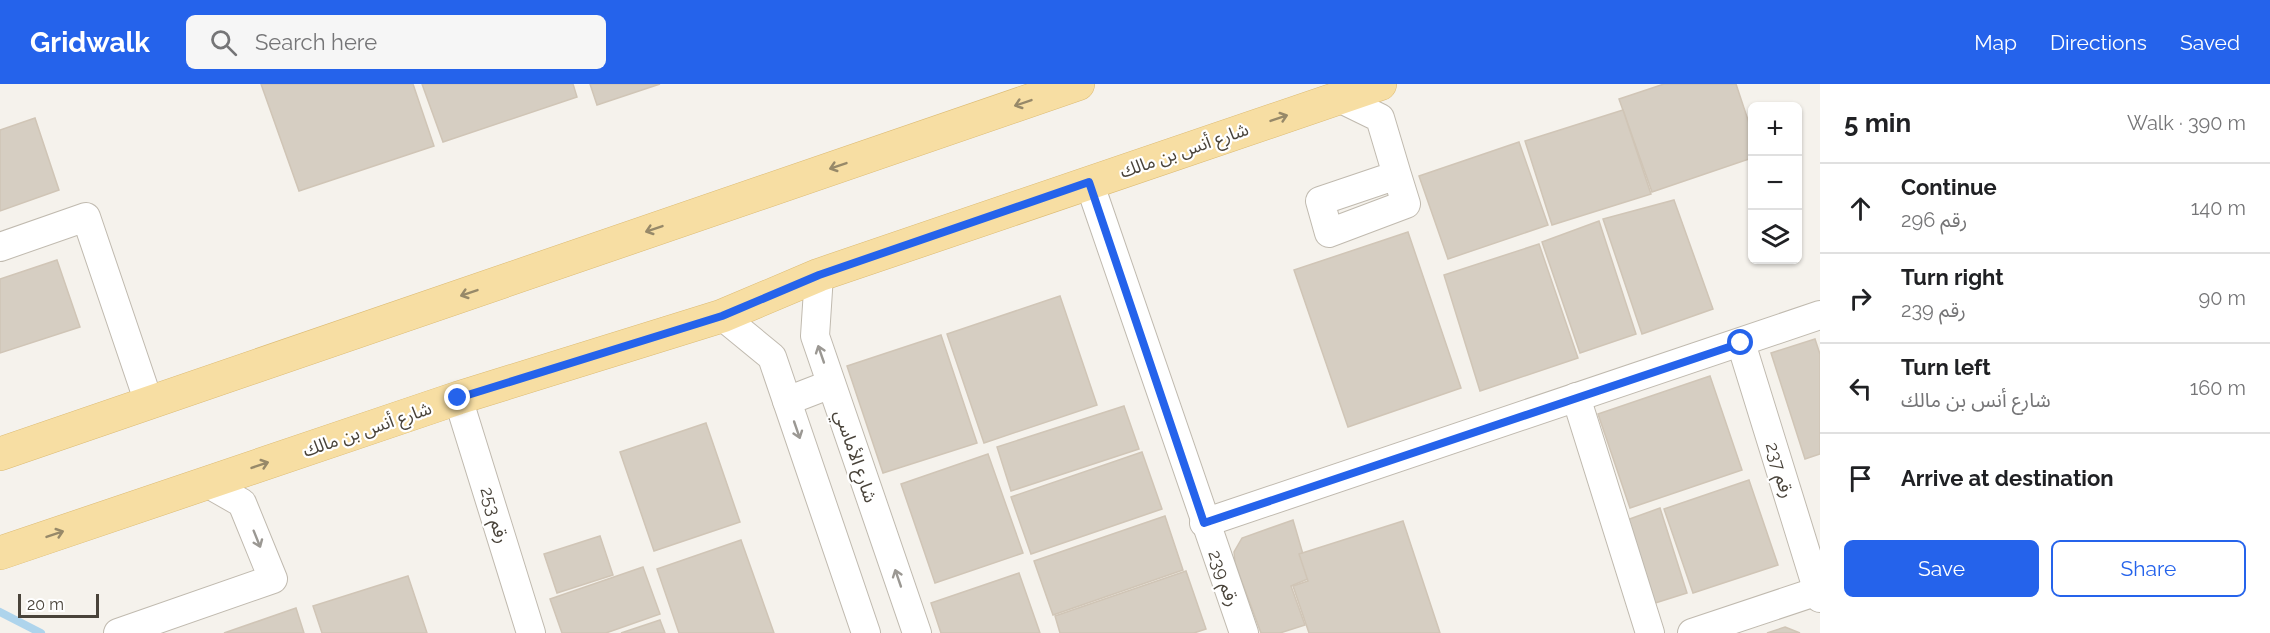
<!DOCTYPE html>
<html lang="en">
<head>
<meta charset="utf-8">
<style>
	body { margin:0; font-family:Raleway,"Noto Sans Arabic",sans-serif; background:#f6f6f6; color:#202124 }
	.controls { position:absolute; right:18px; top:18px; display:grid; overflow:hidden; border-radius:9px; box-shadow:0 2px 4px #0004 }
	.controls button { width:54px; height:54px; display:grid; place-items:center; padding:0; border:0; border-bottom:2px solid #e0e0e0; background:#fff; color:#202124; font:30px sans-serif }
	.scale { position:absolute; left:18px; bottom:15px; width:81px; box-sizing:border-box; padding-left:6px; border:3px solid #49433a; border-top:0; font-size:16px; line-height:21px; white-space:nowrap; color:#49433a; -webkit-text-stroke:4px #fff; paint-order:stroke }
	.stop { position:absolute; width:18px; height:18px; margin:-14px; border:4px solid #2563eb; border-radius:50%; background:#fff }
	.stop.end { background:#2563eb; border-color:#fff; box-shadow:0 2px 6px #0008 }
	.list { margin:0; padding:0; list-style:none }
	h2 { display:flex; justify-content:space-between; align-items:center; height:78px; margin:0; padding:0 24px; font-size:26px }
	h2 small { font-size:20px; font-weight:400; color:#757577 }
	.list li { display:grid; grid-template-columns:39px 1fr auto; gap:18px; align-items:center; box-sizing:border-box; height:90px; padding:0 24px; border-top:2px solid #e0e0e0 }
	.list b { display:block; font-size:22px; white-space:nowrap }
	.list p { margin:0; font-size:20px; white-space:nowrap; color:#757577 }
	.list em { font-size:20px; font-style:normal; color:#757577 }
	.actions { display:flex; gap:12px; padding:18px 24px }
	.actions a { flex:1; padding:14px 0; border:2px solid #2563eb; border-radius:9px; text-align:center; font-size:21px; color:#2563eb }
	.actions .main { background:#2563eb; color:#fff }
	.icon { flex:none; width:33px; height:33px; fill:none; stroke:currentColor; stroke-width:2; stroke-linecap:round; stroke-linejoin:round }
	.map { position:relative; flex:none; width:1820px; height:549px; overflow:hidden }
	header { display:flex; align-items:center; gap:36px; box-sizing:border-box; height:84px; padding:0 30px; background:#2563eb; color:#fff }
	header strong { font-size:28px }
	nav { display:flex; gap:33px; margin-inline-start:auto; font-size:21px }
	.search { width:420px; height:54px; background:#f6f6f6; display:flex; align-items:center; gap:15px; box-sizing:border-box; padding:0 21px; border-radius:9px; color:#757577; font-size:22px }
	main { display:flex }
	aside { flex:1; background:#fff }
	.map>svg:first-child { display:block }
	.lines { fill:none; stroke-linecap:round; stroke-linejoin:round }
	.stream { stroke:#aed4ec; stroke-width:8 }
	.building { fill:#d6cec2; stroke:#d0c5b6; stroke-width:1.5 }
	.minor-casing { stroke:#c0baaf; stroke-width:30 }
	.major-casing { stroke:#dcbb73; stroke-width:34 }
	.minor { stroke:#fff; stroke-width:28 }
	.major { stroke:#f7dea3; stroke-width:33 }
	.oneway { stroke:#978969 }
	.oneway2 { stroke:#9b9893 }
	.route { stroke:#2563eb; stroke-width:8 }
	.labels { text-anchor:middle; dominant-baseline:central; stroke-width:4.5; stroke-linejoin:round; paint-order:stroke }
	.street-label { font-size:18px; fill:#49433a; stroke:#fff }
</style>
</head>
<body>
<header>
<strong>Gridwalk</strong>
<div class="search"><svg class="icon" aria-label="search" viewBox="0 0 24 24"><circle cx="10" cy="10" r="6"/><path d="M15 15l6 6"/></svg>Search here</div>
<nav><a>Map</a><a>Directions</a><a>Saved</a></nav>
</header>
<main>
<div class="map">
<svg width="1820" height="549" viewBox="0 0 1820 549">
	<rect width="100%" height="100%" fill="#f5f2ec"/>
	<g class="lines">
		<path class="stream" d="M0 528 41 549"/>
	</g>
	<g class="building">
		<path d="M261 0H413L434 62 299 107Z"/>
		<path d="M422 0H573L577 13 443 58Z"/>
		<path d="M590 0H660L597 21Z"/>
		<path d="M1664 0H1736L1752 48V74L1652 108 1619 15Z"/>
		<path d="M1623 26 1651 110 1552 141 1525 57Z"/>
		<path d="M35 34 59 106 0 127V46Z"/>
		<path d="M1519 58 1548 141 1448 175 1419 92Z"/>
		<path d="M1674 116 1713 225 1642 250 1603 135Z"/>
		<path d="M1599 137 1636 250 1580 269 1542 158Z"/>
		<path d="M1408 148 1461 304 1348 343 1294 186Z"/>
		<path d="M1539 160 1578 274 1480 307 1444 191Z"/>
		<path d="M57 176 80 243 0 269V195Z"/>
		<path d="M1060 212 1097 321 984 359 947 250Z"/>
		<path d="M941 251 977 359 883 389 847 282Z"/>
		<path d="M1815 255 1820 270V370L1805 375 1771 269Z"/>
		<path d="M1710 292 1742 386 1630 424 1598 330Z"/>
		<path d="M1124 322 1139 365 1011 407 997 363Z"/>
		<path d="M706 339 740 438 654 467 620 368Z"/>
		<path d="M1142 368 1162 425 1031 470 1011 413Z"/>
		<path d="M988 370 1023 469 935 499 901 400Z"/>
		<path d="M1749 396 1778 481 1693 509 1664 425Z"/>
		<path d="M1660 424 1687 509 1652 520 1624 437Z"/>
		<path d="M1165 432 1183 486 1053 531 1034 477Z"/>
		<path d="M1293 436 1310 494 1291 502 1305 541 1280 549H1261L1235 479 1234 468 1242 454Z"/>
		<path d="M1403 437 1440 549H1309L1293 502 1308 497 1299 470Z"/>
		<path d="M600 452 613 491 557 509 544 470Z"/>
		<path d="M741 456 774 549H679L657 485Z"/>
		<path d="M643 483 660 530 606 549H562L550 515Z"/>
		<path d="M1186 487 1206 545 1194 549H1060L1055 532Z"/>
		<path d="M1019 489 1040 549H941L931 519Z"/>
		<path d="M408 492 427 549H322L313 522Z"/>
		<path d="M296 524 304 549H224Z"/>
		<path d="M660 536 665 549H621Z"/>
		<path d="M1785 543 1800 549H1767Z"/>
	</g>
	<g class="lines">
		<g class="minor-casing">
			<g id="minor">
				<path d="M1339 14 1380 34 1397 91 1320 117 1329 149 1406 120 1397 91"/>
				<path d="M1089 98 1244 549"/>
				<path d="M0 163 86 133 149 319"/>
				<path d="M819 191 815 252 917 549"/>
				<path d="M722 232 772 273 866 549"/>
				<path d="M1741 259 1820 514"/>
				<path d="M1576 313 1650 549"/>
				<path d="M458 314 531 549"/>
				<path d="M787 317 831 300"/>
				<path d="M1204 439 1820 231"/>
				<path d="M118 549 273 495 242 419 207 399"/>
				<path d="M1692 549 1818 507"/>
			</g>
		</g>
		<g class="major-casing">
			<g id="major">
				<path d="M0 370 1078 0"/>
				<path d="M0 469 458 314 722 232 819 191 1380 0"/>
			</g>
		</g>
		<use href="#minor" class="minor"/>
		<use href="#major" class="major"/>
	</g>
	<defs><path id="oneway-shaft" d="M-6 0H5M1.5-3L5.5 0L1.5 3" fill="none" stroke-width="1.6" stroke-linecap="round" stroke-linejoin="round" transform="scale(1.5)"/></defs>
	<g class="oneway">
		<use href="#oneway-shaft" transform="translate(1023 19) rotate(161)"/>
		<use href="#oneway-shaft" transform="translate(1279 34) rotate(-19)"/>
		<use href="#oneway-shaft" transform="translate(838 82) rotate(161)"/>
		<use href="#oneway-shaft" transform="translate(654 145) rotate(161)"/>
		<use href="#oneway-shaft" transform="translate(469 209) rotate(161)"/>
		<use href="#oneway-shaft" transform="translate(260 381) rotate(-19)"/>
		<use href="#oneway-shaft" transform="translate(55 450) rotate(-19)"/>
	</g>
	<g class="oneway2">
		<use href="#oneway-shaft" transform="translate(821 270) rotate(-109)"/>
		<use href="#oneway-shaft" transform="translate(797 346) rotate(71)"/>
		<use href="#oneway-shaft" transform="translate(257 455) rotate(68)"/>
		<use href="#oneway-shaft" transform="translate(898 494) rotate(-109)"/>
	</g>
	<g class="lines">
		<path class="route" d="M458 314 722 232 819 191 1089 98 1204 439 1741 259"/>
	</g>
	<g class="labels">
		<g class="street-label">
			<text transform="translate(1184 66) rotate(-19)">شارع أنس بن مالك</text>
			<text transform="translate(367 345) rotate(-19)">شارع أنس بن مالك</text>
			<text transform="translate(856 372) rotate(71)">شارع الأماسي</text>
			<text transform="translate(1780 386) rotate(73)">رقم 237</text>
			<text transform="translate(495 431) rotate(73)">رقم 253</text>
			<text transform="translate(1224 494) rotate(70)">رقم 239</text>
		</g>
	</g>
</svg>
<div class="controls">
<button>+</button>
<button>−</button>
<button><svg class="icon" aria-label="layers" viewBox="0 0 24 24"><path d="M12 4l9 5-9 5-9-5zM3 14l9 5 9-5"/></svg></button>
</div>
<div class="scale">20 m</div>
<div class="stop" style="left:1741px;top:259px"></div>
<div class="stop end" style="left:458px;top:314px"></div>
</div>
<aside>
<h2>5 min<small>Walk · 390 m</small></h2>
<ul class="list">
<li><svg class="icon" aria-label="ahead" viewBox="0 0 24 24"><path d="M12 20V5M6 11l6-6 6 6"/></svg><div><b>Continue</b><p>رقم 296</p></div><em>140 m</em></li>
<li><svg class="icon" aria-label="right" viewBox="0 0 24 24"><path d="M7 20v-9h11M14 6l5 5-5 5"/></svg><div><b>Turn right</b><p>رقم 239</p></div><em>90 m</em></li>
<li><svg class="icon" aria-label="left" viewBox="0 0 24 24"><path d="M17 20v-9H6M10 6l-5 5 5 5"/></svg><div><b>Turn left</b><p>شارع أنس بن مالك</p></div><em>160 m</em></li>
<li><svg class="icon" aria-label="arrive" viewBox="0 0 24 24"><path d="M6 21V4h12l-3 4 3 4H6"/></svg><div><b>Arrive at destination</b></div></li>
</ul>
<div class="actions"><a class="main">Save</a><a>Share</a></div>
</aside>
</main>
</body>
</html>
